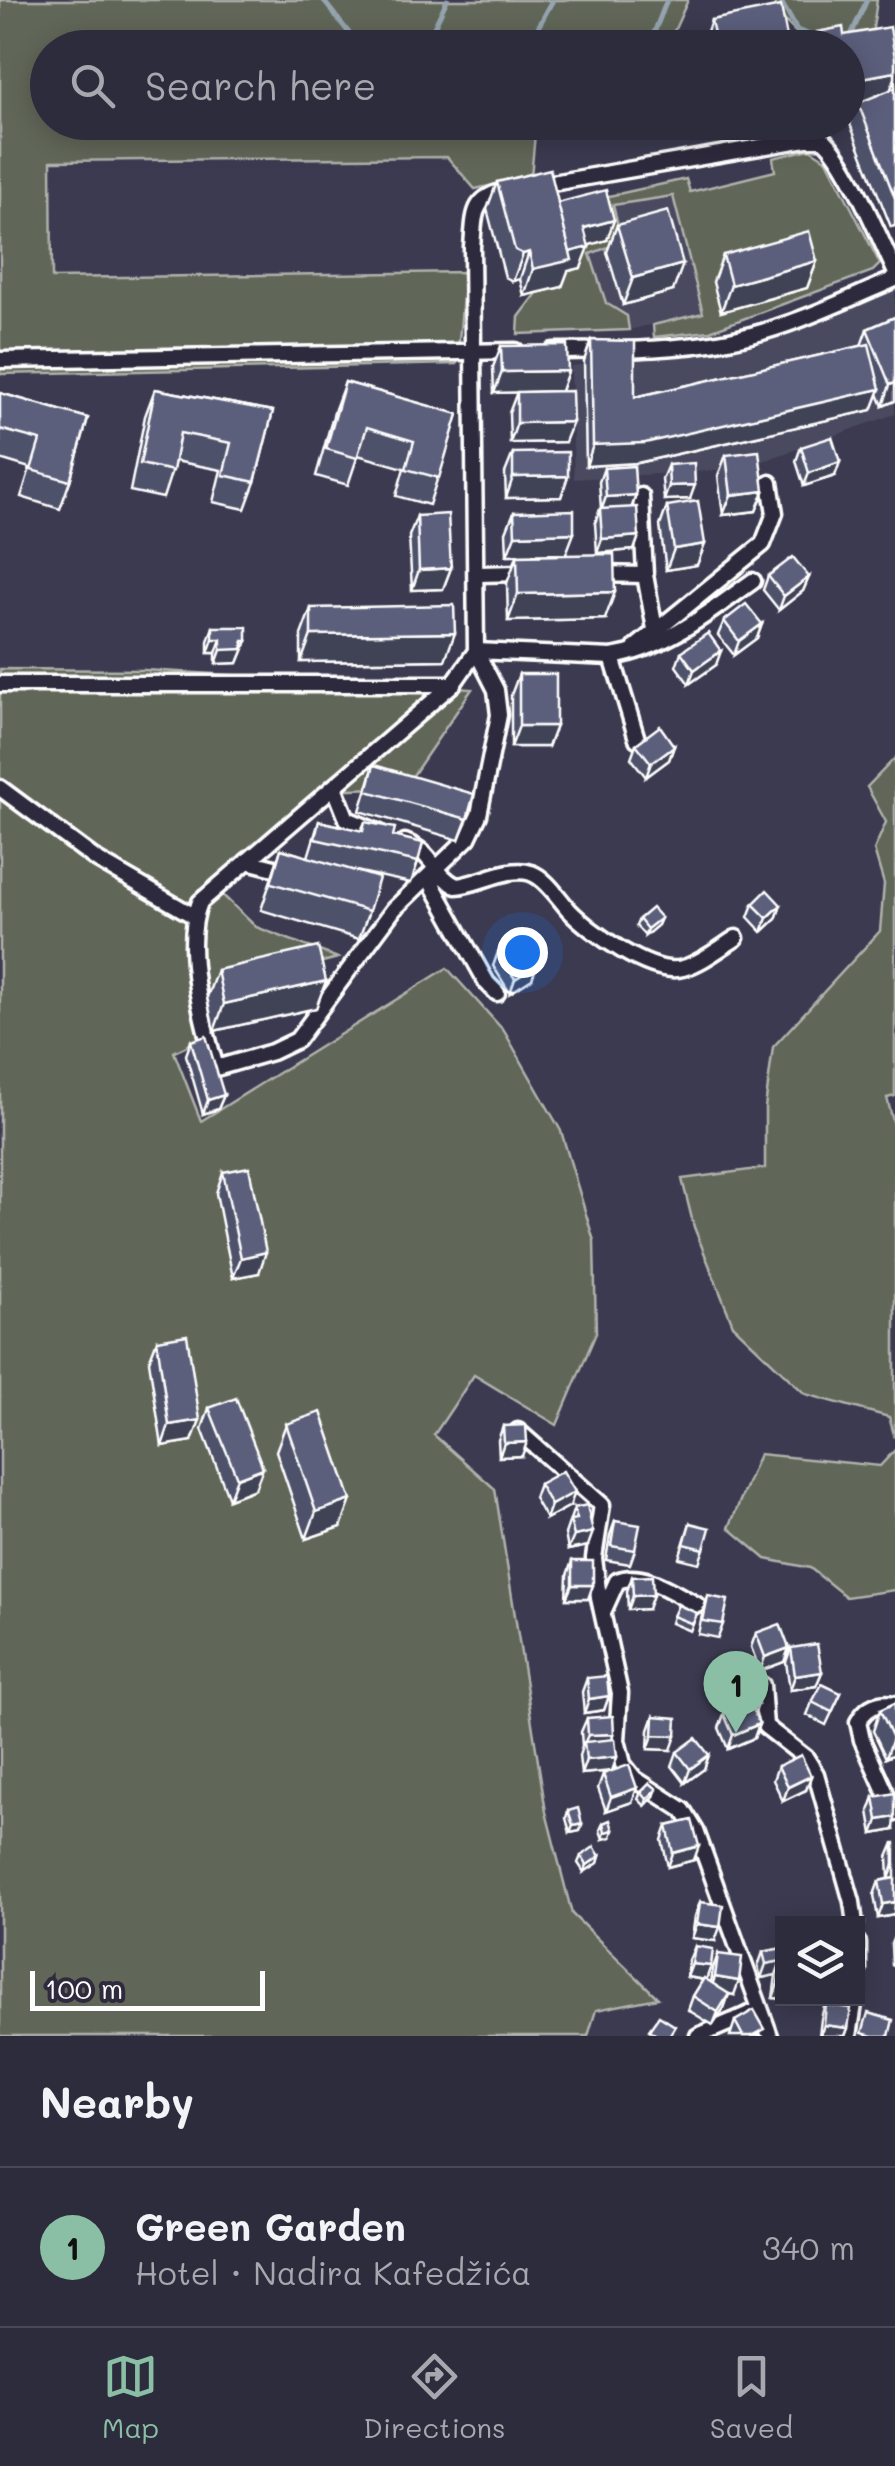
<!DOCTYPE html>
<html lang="en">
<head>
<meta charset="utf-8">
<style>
	body { margin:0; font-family:Mali,sans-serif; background:#393847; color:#f1f3f6 }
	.controls { position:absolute; right:30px; bottom:30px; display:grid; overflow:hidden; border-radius:0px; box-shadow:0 5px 25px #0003 }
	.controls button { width:90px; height:90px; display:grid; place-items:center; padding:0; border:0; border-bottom:2px solid #484856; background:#2d2c3c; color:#f1f3f6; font:50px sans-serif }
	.scale { position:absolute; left:30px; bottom:25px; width:235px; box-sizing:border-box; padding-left:10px; border:5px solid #fff; border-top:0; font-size:28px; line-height:35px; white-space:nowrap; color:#fff; -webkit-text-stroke:8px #2f2a3d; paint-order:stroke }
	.you { position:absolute; left:522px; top:952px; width:35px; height:35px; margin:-25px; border:8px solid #fff; border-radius:50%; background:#1a73e8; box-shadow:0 0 0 15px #1a73e833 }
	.badge { display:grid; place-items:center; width:65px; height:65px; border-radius:50%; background:#8abfa5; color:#111; font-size:32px; font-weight:700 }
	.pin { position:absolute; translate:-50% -82px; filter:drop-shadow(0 2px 5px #0008) }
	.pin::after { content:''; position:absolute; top:52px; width:35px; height:30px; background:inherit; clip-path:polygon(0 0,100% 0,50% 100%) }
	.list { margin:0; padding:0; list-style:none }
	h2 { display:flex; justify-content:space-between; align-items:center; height:130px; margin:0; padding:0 40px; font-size:42px }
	h2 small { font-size:32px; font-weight:400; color:#a7a7af }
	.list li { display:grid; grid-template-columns:65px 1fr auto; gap:30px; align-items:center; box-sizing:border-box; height:160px; padding:0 40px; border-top:2px solid #484856 }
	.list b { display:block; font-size:38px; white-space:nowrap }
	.list p { margin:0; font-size:32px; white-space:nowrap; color:#a7a7af }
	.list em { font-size:32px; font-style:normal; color:#a7a7af }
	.icon { flex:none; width:55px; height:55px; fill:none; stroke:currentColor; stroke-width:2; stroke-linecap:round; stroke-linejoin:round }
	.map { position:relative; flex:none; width:895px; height:2036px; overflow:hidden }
	.search { position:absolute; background:#2d2c3c; box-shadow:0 5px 25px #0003; left:30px; right:30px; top:30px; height:110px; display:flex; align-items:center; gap:25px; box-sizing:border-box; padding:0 35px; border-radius:55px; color:#a7a7af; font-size:38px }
	.sheet { height:290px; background:#2d2c3c }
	nav { display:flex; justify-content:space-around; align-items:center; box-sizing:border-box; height:140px; border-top:2px solid #484856; background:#2d2c3c; font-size:28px; color:#a7a7af }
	nav a { display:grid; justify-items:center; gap:5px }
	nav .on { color:#8abfa5 }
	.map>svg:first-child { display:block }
	.built { fill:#494960 }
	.green { fill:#606659; stroke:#b0b2ac; stroke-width:2.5 }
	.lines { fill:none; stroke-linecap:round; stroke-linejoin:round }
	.stream { stroke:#95a4af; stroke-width:5 }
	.street-casing { stroke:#fff; stroke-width:21 }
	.street { stroke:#2f2a3d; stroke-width:14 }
	.wall { fill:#4e516a; stroke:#fff; stroke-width:2.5 }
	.shaded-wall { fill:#404256; stroke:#fff; stroke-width:2.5 }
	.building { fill:#5b5e7b; stroke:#fff; stroke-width:2.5 }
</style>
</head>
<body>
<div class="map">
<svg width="895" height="2036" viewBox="0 0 895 2036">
	<rect width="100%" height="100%" fill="#3c3a50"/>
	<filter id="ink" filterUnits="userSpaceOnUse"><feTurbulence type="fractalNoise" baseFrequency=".01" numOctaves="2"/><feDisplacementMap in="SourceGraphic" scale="20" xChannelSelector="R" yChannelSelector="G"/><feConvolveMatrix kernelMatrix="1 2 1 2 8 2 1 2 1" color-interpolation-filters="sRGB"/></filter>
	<g filter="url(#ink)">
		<g class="built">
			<path d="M673 195 880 264 873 271 629 330 627 316 606 303 590 253 621 242 612 206Z"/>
			<path d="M895 287V414L741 469 574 479 571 366 757 346Z"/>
		</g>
		<g class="green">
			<path d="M0 0H688L667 47 48 48V122L536 123 531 177 475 189 447 157 51 161 52 278 465 272 457 364 0 374Z"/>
			<path d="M773 0H877L872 35C858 38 838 48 825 47 804 46 779 18 773 0Z"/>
			<path d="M810 149 827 160 880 264 873 271 710 331 654 337 653 325 703 313 673 196 613 205 622 242 590 254 606 303 627 316 629 330 518 334 519 317 550 276 581 268 545 210 686 179 690 192 775 171 773 158Z"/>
			<path d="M0 669 144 670 472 689 405 787 324 790 211 884 256 927 338 958 192 996 202 1039 174 1052 201 1121 447 968 504 1031 561 1131 594 1241 596 1333 557 1425 474 1375 434 1435 495 1489 546 1812 572 1914 658 1998 596 2010 588 2036H0Z"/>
			<path d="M895 758V1096L887 1098 895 1129V1438L889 1417 805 1394 733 1325 694 1227 682 1179 765 1168V1108L773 1047 880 931 884 884 874 850 886 822 867 787Z"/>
			<path d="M895 1450V1590L846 1597 810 1568 766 1559 729 1528 759 1454 880 1466Z"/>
		</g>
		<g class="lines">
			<g class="stream">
				<path d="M323 0 361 48"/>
				<path d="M780 0 797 30 818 38"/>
				<path d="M848 36 851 35 867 0"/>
				<path d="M417 48 427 42 447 0"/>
				<path d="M546 48 530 42 553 0"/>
				<path d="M648 48 667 0"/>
			</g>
			<g class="street-casing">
				<g id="street">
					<path d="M535 186 806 139H823C846 157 881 241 895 271"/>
					<path d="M553 351C611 350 672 351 729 340 787 329 842 302 895 279"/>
					<path d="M0 360 516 351"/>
					<path d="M641 496 645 575 655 629"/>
					<path d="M478 574 527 573"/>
					<path d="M598 574 645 575"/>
					<path d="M636 647 763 544 775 513 770 483"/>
					<path d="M476 651 496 690 499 715 479 815 468 838 394 909 297 1040 272 1052 216 1068C203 1023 182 946 200 902L453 684 476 651 472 247C475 214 471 197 509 190"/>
					<path d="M476 651 612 657C666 648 710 612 753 581"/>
					<path d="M612 657 637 739"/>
					<path d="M0 684H453"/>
					<path d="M0 788 97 860 194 916"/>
					<path d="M335 789 347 819 380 833"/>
					<path d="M405 842C434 853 431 872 456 886 478 885 509 865 531 873 546 878 559 899 569 910 589 931 652 977 683 968 701 963 720 948 736 938"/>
					<path d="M247 861 290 872"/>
					<path d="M435 868 433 886 487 983 497 993"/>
					<path d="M518 1431 602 1505 594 1558 599 1598 620 1693 617 1740 623 1764 635 1779 683 1810 696 1831 770 2036"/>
					<path d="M603 1612 617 1581C643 1570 674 1593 697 1605"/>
					<path d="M762 1685 765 1726 806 1758 816 1774 852 1902 855 1924"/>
					<path d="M895 1704C878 1701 866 1707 858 1722L862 1740 895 1813"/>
					<path d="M858 1943V1970"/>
					<path d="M698 2036 759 2010"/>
					<path d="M849 2036 855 1998"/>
				</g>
			</g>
			<use href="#street" class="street"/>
		</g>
		<g class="wall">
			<path d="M711 20 789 48H701Z"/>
			<path d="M817 32 844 35 895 58V226L891 227 850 124 857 104 848 106V48H803L807 39 815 37Z"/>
			<path d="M497 182 558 203 607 240 588 245 581 268 568 271 562 287 524 296 520 279 513 281 505 277 487 209Z"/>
			<path d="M617 225 673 291 623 305 607 252Z"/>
			<path d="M723 255 817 261 807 288 721 312 713 282Z"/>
			<path d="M895 317V401L883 406 878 394 872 410 637 463 586 466 584 361 591 340 635 397 861 346 867 329Z"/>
			<path d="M501 346 568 371 561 391 565 442 510 443 509 413 517 392 494 393 493 367Z"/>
			<path d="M345 382 458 414 429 505 396 496 404 468 358 455 348 485 316 476 335 409Z"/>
			<path d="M155 389 273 411 255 482 245 509 213 502 221 470 175 461 163 498 130 491 145 416Z"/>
			<path d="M0 393 88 418 70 481 60 509 21 497 30 468 0 459Z"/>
			<path d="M801 447 835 476 804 486 796 461Z"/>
			<path d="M513 453 568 476 561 497 506 498 505 473Z"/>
			<path d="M726 455 764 491 756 511 723 515 718 476Z"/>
			<path d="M668 465 690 499 664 500 662 479Z"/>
			<path d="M604 468 636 495 632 507 639 536 634 550 597 553 595 523 600 509H601L599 482Z"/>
			<path d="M667 506 705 544 697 565 666 570 660 526Z"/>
			<path d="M514 512 566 554 507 555 506 532Z"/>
			<path d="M417 516 451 568 443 589 412 590 409 536Z"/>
			<path d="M517 556 605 619 508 621 507 583Z"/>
			<path d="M768 576 809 577 803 591 779 610 763 590Z"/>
			<path d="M311 608 445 660 301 662V635Z"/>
			<path d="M724 621 762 624 757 638 734 655 718 635Z"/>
			<path d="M213 627 247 641 238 663 216 664V653H208V641Z"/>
			<path d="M681 652 716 665 689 684 676 666Z"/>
			<path d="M519 674 556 726 548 747H511V695Z"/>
			<path d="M636 744 674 746 669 760 646 777 631 758Z"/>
			<path d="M374 765 467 819 459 840 360 811Z"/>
			<path d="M319 821 361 831 365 822 418 862 411 883 347 869 369 911 359 939 261 910 281 849 308 857Z"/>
			<path d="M753 904 781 905 776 919 762 932 748 917Z"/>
			<path d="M661 918 658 925 645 936 636 926 639 919Z"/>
			<path d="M498 952 532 979 510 993 493 966Z"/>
			<path d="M217 970 326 981 316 1008 214 1031 207 997Z"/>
			<path d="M191 1041 224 1095 218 1109 203 1114 186 1055Z"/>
			<path d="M223 1172 259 1273 233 1278 216 1193Z"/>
			<path d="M157 1340 192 1441 162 1446 149 1361Z"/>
			<path d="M209 1408 255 1489 229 1499 202 1429Z"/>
			<path d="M286 1424 341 1527 306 1539 276 1451Z"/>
			<path d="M503 1426 522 1456 499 1457 498 1440Z"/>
			<path d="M539 1484 570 1506 546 1519 534 1498Z"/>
			<path d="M574 1508 588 1546 568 1550 565 1534Z"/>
			<path d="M615 1521 635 1550 630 1564 606 1560 610 1535Z"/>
			<path d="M690 1523 704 1549 699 1563 679 1558Z"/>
			<path d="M572 1561 593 1585 588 1599H566L567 1575Z"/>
			<path d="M632 1577 648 1609 628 1610 627 1591Z"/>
			<path d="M708 1596 723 1624 718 1638 698 1634 703 1610Z"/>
			<path d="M697 1613 690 1631 671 1623 673 1616Z"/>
			<path d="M756 1633 784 1662 760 1671 751 1647Z"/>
			<path d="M791 1648 822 1672 816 1686 790 1690 786 1662Z"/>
			<path d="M736 1660 759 1670 748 1697 758 1705 755 1712 759 1724 754 1738 728 1749 719 1728 724 1714 742 1706 744 1701 723 1692Z"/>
			<path d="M587 1678 609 1696 604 1710 584 1713 582 1692Z"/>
			<path d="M841 1693 826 1725 807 1715 812 1702Z"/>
			<path d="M895 1703V1754L886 1758 873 1731 880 1710Z"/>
			<path d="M654 1716 671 1750 648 1749 649 1730Z"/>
			<path d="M587 1718 614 1734 612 1739 617 1757 612 1771 632 1802 606 1811 598 1788 603 1774 612 1771 581 1774 579 1756 582 1746 581 1732Z"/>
			<path d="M677 1752 709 1755 704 1769 685 1783 672 1766Z"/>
			<path d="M778 1766 811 1776 806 1790 783 1801 773 1780Z"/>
			<path d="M641 1792 654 1796 645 1806 638 1799Z"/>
			<path d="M874 1797 894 1830 873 1834 869 1811Z"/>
			<path d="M568 1811 582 1824 580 1831 570 1833 566 1818Z"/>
			<path d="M603 1823 611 1837 603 1839 600 1830Z"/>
			<path d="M667 1826 694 1860 668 1867 662 1840Z"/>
			<path d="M894 1843V1915L878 1918 874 1895 879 1881 889 1879 888 1857Z"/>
			<path d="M581 1856H600L598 1863 584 1872 578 1863Z"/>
			<path d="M700 1902 715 1941 692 1938 695 1916Z"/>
			<path d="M895 1934V1965H892L891 1944Z"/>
			<path d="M695 1946 706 1979 711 1983 713 1968 718 1954 734 1995 729 1994 724 2008 713 2025 688 2010 693 1996 703 1980 687 1977 689 1960Z"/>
			<path d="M782 1948V1998H797V2000L773 1998 776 1975 761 1978 758 1966 763 1952Z"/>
			<path d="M826 1998H852L849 2008 848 2028 845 2036H819L821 2019Z"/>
			<path d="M735 2021 762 2036H730Z"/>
		</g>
		<g class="shaded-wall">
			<path d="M854 71 848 90V72Z"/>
			<path d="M895 72V78L887 99 848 106 856 79Z"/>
			<path d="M692 122H730L689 131Z"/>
			<path d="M614 220 607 240 576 249 584 228Z"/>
			<path d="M589 247 581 268 568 271 562 287 524 296 533 269 567 252Z"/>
			<path d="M529 252 520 279 513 281 523 254Z"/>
			<path d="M817 261 807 288 721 312 731 285Z"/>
			<path d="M683 264 673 291 623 305 633 278Z"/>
			<path d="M568 371 561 391 494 393 502 372Z"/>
			<path d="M895 383V401L883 406 890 385Z"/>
			<path d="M880 389 872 410 637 463 586 466 593 445Z"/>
			<path d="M573 422 565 442 510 443 517 423Z"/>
			<path d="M840 462 835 476 804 486 809 473Z"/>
			<path d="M568 476 561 497 506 498 513 477Z"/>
			<path d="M695 485 690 499 664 500 669 486Z"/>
			<path d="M764 491 756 511 723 515 731 495Z"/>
			<path d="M636 495 631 509 601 511 606 497Z"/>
			<path d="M574 533 566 554 507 555 515 535Z"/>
			<path d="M639 536 634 550 597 553 602 539Z"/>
			<path d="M705 544 697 565 666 570 674 549Z"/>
			<path d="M451 568 443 589 412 590 419 570Z"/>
			<path d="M809 577 803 591 779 610 784 596Z"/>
			<path d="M615 592 605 619 508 621 518 594Z"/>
			<path d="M762 624 757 638 734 655 739 641Z"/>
			<path d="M455 633 445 660 301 662 311 635Z"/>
			<path d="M213 639H221L216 653H208Z"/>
			<path d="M243 641H247L238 663 216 664 221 650Z"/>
			<path d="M721 651 716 665 689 684 694 670Z"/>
			<path d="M519 726H556L548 747H511Z"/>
			<path d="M674 746 669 760 646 777 651 763Z"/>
			<path d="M781 905 776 919 762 932 767 918Z"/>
			<path d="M661 918 658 925 645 936 647 929Z"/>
			<path d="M537 965 532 979 510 993 515 979Z"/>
			<path d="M326 981 316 1008 214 1031 224 1004Z"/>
			<path d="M224 1095 218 1109 203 1114 208 1100Z"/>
			<path d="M266 1252 259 1273 233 1278 241 1258Z"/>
			<path d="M200 1420 192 1441 162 1446 169 1425Z"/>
			<path d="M527 1442 522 1456 499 1457 504 1443Z"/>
			<path d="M263 1468 255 1489 229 1499 237 1478Z"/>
			<path d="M575 1492 570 1506 546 1519 551 1505Z"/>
			<path d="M351 1500 341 1527 306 1539 316 1512Z"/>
			<path d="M593 1532 588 1546 568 1550 574 1536Z"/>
			<path d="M572 1585H593L588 1599H566Z"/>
			<path d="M653 1595 648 1609 628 1610 633 1596Z"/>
			<path d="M789 1648 784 1662 760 1671 765 1657Z"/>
			<path d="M822 1672 816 1686 790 1690 795 1676Z"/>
			<path d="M609 1696 604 1710 584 1713 589 1699Z"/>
			<path d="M759 1724 754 1738 728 1749 733 1735Z"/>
			<path d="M614 1734 609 1748 584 1744 588 1735Z"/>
			<path d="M653 1735 676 1736 671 1750 648 1749Z"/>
			<path d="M895 1737V1754L886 1758 893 1738Z"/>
			<path d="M709 1755 704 1769 685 1783 690 1769Z"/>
			<path d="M617 1757 612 1771 581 1774 586 1760Z"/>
			<path d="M811 1776 806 1790 783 1801 788 1787Z"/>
			<path d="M637 1788 632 1802 606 1811 611 1797Z"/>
			<path d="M657 1789 654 1796 645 1806 647 1799Z"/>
			<path d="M895 1817 894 1830 873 1834 878 1820Z"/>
			<path d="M582 1824 580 1831 570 1833 573 1826Z"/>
			<path d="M613 1830 611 1837 603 1839 605 1832Z"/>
			<path d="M699 1846 694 1860 668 1867 673 1853Z"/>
			<path d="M600 1856 598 1863 584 1872 587 1865Z"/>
			<path d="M894 1865H895V1879H889Z"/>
			<path d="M895 1902 894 1915 878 1918 883 1904Z"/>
			<path d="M697 1924 720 1927 715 1941 692 1938Z"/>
			<path d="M781 1961 776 1975 761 1978 766 1964Z"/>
			<path d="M692 1964 711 1966 706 1980 687 1977Z"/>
			<path d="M715 1977 739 1981 734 1995 729 1994 724 2008 713 2025 718 2012 710 1991Z"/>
			<path d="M778 1984H782V1998H797V2000L773 1998Z"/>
			<path d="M824 2025 848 2028 845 2036H820Z"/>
		</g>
		<g class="building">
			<path d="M781 6 789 48H717L711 20Z"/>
			<path d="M843 27 844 35 890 27 895 58V72L856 79 854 71 848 72V48H808L807 39 818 37 817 32Z"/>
			<path d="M895 88V198L858 103Z"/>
			<path d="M550 169 572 260 533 269 529 252 523 254 515 250 497 182Z"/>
			<path d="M606 190 614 220 584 228 589 247 570 252 558 203Z"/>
			<path d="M668 211 683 264 633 278 617 225Z"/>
			<path d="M809 231 817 261 731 285 723 255Z"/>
			<path d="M895 317V383L890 385 867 329Z"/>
			<path d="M591 340 635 341V397L869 344 880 389 645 443 593 445Z"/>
			<path d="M567 345 568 371 502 372 501 346Z"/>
			<path d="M345 382 458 414 439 478 406 469 414 441 367 427 357 458 326 449Z"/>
			<path d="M155 389 273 411 255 482 223 475 231 443 180 433 173 471 140 464Z"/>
			<path d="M572 391 573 422 517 423V392Z"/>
			<path d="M0 393 88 418 70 481 31 470 40 440 0 429Z"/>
			<path d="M832 437 840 462 809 473 801 447Z"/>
			<path d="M759 451 764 491 731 495 726 455Z"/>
			<path d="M568 452V476L513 477V453Z"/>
			<path d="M694 463 695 485 669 486 668 465Z"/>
			<path d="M634 466 636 495 606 497 604 468Z"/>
			<path d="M698 501 705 544 674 549 667 506Z"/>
			<path d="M637 507 639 536 602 539 600 509Z"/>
			<path d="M574 510V533L515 535 514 512Z"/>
			<path d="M448 514 451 568 419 570 417 516Z"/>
			<path d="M614 554 615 592 518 594 517 556Z"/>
			<path d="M793 557 809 577 784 596 768 576Z"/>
			<path d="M746 604 762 624 739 641 724 621Z"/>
			<path d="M454 605 455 633 311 635V608Z"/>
			<path d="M213 627H247V641H243V649L221 650V639H213Z"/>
			<path d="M708 633 721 651 694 670 681 652Z"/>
			<rect x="519" y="674" width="37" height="52"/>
			<path d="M660 726 674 746 651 763 636 744Z"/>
			<path d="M374 765 474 794 467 819 367 791Z"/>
			<path d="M319 821 363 831 365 822 395 828 393 836 423 843 418 862 315 839Z"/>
			<path d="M281 849 379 878 369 911 271 883Z"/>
			<path d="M767 890 781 905 767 918 753 904Z"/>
			<path d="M652 908 661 918 647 929 639 919Z"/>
			<path d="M520 938 537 965 515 979 498 952Z"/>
			<path d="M318 947 326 981 224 1004 217 970Z"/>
			<path d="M206 1036 224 1095 208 1100 191 1041Z"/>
			<path d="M249 1167 266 1252 241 1258 223 1172Z"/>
			<path d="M187 1335 200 1420 169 1425 157 1340Z"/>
			<path d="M236 1398 263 1468 237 1478 209 1408Z"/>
			<path d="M321 1412 351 1500 316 1512 286 1424Z"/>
			<path d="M526 1425 527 1442 504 1443 503 1426Z"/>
			<path d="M563 1471 575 1492 551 1505 539 1484Z"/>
			<path d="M587 1505 593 1532 574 1536 570 1520 577 1519 574 1508Z"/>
			<path d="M615 1521 640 1525 635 1550 611 1546Z"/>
			<path d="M690 1523 710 1528 704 1549 684 1544Z"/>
			<rect x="572" y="1561" width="21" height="24"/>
			<path d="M652 1576 653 1595 633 1596 632 1577Z"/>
			<path d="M708 1596 728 1600 723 1624 703 1621Z"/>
			<path d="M678 1605 697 1613 693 1624 673 1616Z"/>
			<path d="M780 1624 789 1648 765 1657 756 1633Z"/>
			<path d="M817 1644 822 1672 795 1676 791 1648Z"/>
			<path d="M736 1660 759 1670 751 1688 728 1678Z"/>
			<path d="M607 1676 609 1696 589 1699 587 1678Z"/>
			<path d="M822 1684 841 1693 832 1712 812 1702Z"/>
			<path d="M757 1697 758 1705 751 1706 750 1702 745 1704V1698Z"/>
			<path d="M750 1702 759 1724 733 1735 724 1714Z"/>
			<path d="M895 1703V1737L893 1738 880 1710Z"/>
			<path d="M613 1716 614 1734 588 1735 587 1718Z"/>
			<path d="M654 1716 677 1718 676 1736 653 1735Z"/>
			<path d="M696 1738 709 1755 690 1769 677 1752Z"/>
			<path d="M615 1739 617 1757 586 1760 584 1742Z"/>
			<path d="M801 1755 811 1776 788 1787 778 1766Z"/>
			<path d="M629 1765 637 1788 611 1797 603 1774Z"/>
			<path d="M650 1783 657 1789 647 1799 641 1792Z"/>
			<path d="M895 1793V1817L878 1820 874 1797Z"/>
			<path d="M578 1808 582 1824 573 1826 568 1811Z"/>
			<path d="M610 1820 613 1830 605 1832 603 1823Z"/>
			<path d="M692 1820 699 1846 673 1853 667 1826Z"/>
			<rect x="894" y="1843" width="1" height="22"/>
			<path d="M594 1847 600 1856 587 1865 581 1856Z"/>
			<path d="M895 1878V1902L883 1904 879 1881Z"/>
			<path d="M700 1902 723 1905 720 1927 697 1924Z"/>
			<path d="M695 1946 713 1949 711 1966 692 1964Z"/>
			<path d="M782 1948V1984H778L781 1961 766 1964 763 1952Z"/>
			<path d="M718 1954 742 1957 739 1981 715 1977Z"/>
			<path d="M704 1978 729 1994 718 2012 693 1996Z"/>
			<path d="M829 1998H852L851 2003Z"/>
			<path d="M826 2005 851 2008 848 2028 824 2025Z"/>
			<path d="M754 2010 765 2029 752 2036H743L735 2021Z"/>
			<path d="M868 2013 893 2020 889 2036H872L862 2033Z"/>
			<path d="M659 2016 675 2026 669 2036H658L649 2030Z"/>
		</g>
	</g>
</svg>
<div class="controls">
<button><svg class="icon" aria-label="layers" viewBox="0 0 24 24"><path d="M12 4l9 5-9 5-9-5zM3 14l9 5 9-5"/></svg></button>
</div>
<div class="scale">100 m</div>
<div class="you"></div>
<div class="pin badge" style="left:736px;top:1733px">1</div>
<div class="search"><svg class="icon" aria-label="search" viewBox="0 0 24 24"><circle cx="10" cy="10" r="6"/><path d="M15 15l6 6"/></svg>Search here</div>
</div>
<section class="sheet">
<h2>Nearby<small></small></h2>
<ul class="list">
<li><span class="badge">1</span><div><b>Green Garden</b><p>Hotel · Nadira Kafedžića</p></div><em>340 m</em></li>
</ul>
</section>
<nav>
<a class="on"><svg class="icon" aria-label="map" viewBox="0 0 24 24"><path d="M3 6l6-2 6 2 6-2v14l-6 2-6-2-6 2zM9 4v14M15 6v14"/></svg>Map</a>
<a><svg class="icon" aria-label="directions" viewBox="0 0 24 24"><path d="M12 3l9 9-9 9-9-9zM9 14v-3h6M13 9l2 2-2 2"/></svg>Directions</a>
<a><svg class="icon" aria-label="saved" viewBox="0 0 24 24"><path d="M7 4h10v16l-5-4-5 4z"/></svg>Saved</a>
</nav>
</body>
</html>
